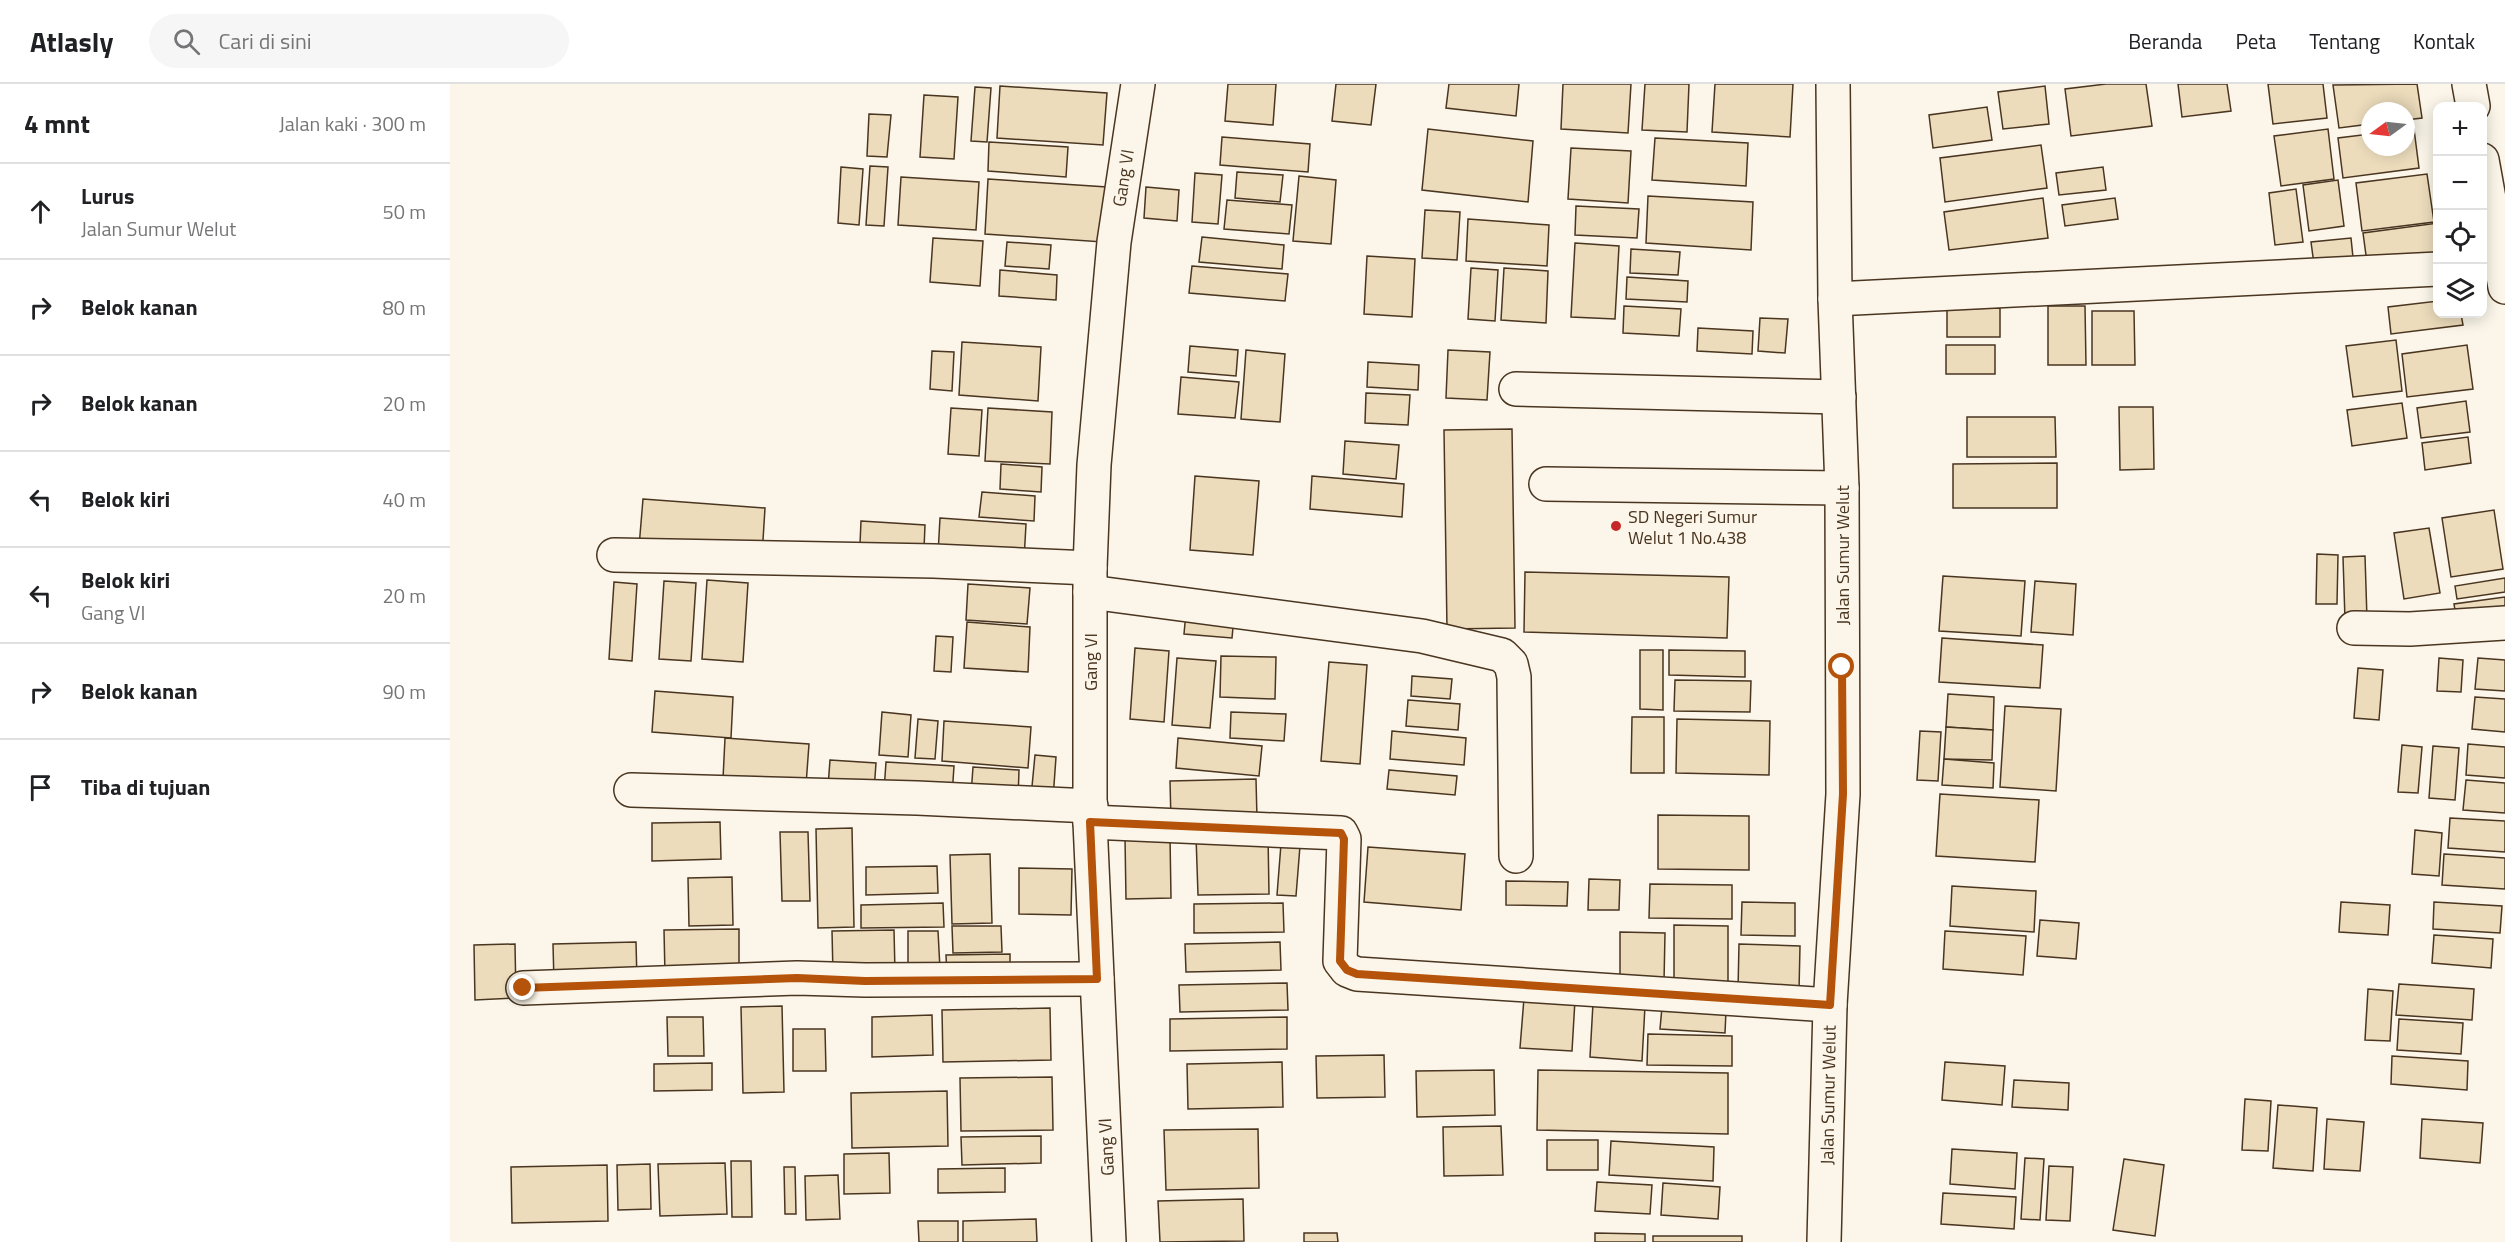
<!DOCTYPE html>
<html lang="id">
<head>
<meta charset="utf-8">
<style>
	body { margin:0; font-family:"Titillium Web",sans-serif; background:#f6f6f6; color:#202124 }
	.controls { position:absolute; right:18px; top:18px; display:grid; overflow:hidden; border-radius:12px; box-shadow:0 3px 15px #0003 }
	.controls button { width:54px; height:54px; display:grid; place-items:center; padding:0; border:0; border-bottom:2px solid #e0e0e0; background:#fff; color:#202124; font:30px sans-serif }
	.compass { position:absolute; left:1911px; top:18px; width:54px; height:54px; border-radius:50%; background:#fff; box-shadow:0 3px 15px #0003; rotate:255deg }
	.stop { position:absolute; width:18px; height:18px; margin:-14px; border:4px solid #b45309; border-radius:50%; background:#fff }
	.stop.end { background:#b45309; border-color:#fff; box-shadow:0 2px 6px #0008 }
	.list { margin:0; padding:0; list-style:none }
	h2 { display:flex; justify-content:space-between; align-items:center; height:78px; margin:0; padding:0 24px; font-size:26px }
	h2 small { font-size:20px; font-weight:400; color:#757577 }
	.list li { display:grid; grid-template-columns:39px 1fr auto; gap:18px; align-items:center; box-sizing:border-box; height:96px; padding:0 24px; border-top:2px solid #e0e0e0 }
	.list b { display:block; font-size:22px; white-space:nowrap }
	.list p { margin:0; font-size:20px; white-space:nowrap; color:#757577 }
	.list em { font-size:20px; font-style:normal; color:#757577 }
	.icon { flex:none; width:33px; height:33px; fill:none; stroke:currentColor; stroke-width:2; stroke-linecap:round; stroke-linejoin:round }
	.map { position:relative; flex:none; width:2055px; height:1158px; overflow:hidden }
	header { display:flex; align-items:center; gap:36px; box-sizing:border-box; height:84px; padding:0 30px; background:#fff; border-bottom:2px solid #e0e0e0 }
	header strong { font-size:28px }
	nav { display:flex; gap:33px; margin-inline-start:auto; font-size:21px }
	.search { width:420px; height:54px; background:#f6f6f6; display:flex; align-items:center; gap:15px; box-sizing:border-box; padding:0 21px; border-radius:33px; color:#757577; font-size:22px }
	main { display:flex }
	aside { flex:1; background:#fff }
	.map>svg:first-child { display:block }
	.building { fill:#ecdcbc; stroke:#4a3520; stroke-width:1.5 }
	.lines { fill:none; stroke-linecap:round; stroke-linejoin:round }
	.minor-casing { stroke:#4a3520; stroke-width:36 }
	.minor { stroke:#fbf6e9; stroke-width:33 }
	.route { stroke:#b45309; stroke-width:8 }
	.poi-dot { fill:#c62828; stroke:#fbf6e9; stroke-width:2 }
	.labels { text-anchor:middle; dominant-baseline:central; stroke-width:4.5; stroke-linejoin:round; paint-order:stroke }
	.street-label { font-size:18px; fill:#4a3520; stroke:#fbf6e9 }
	.poi-label { font-size:18px; fill:#4a3520; stroke:#fbf6e9; text-anchor:start }
</style>
</head>
<body>
<header>
<strong>Atlasly</strong>
<div class="search"><svg class="icon" aria-label="search" viewBox="0 0 24 24"><circle cx="10" cy="10" r="6"/><path d="M15 15l6 6"/></svg>Cari di sini</div>
<nav><a>Beranda</a><a>Peta</a><a>Tentang</a><a>Kontak</a></nav>
</header>
<main>
<aside>
<h2>4 mnt<small>Jalan kaki · 300 m</small></h2>
<ul class="list">
<li><svg class="icon" aria-label="ahead" viewBox="0 0 24 24"><path d="M12 20V5M6 11l6-6 6 6"/></svg><div><b>Lurus</b><p>Jalan Sumur Welut</p></div><em>50 m</em></li>
<li><svg class="icon" aria-label="right" viewBox="0 0 24 24"><path d="M7 20v-9h11M14 6l5 5-5 5"/></svg><div><b>Belok kanan</b></div><em>80 m</em></li>
<li><svg class="icon" aria-label="right" viewBox="0 0 24 24"><path d="M7 20v-9h11M14 6l5 5-5 5"/></svg><div><b>Belok kanan</b></div><em>20 m</em></li>
<li><svg class="icon" aria-label="left" viewBox="0 0 24 24"><path d="M17 20v-9H6M10 6l-5 5 5 5"/></svg><div><b>Belok kiri</b></div><em>40 m</em></li>
<li><svg class="icon" aria-label="left" viewBox="0 0 24 24"><path d="M17 20v-9H6M10 6l-5 5 5 5"/></svg><div><b>Belok kiri</b><p>Gang VI</p></div><em>20 m</em></li>
<li><svg class="icon" aria-label="right" viewBox="0 0 24 24"><path d="M7 20v-9h11M14 6l5 5-5 5"/></svg><div><b>Belok kanan</b></div><em>90 m</em></li>
<li><svg class="icon" aria-label="arrive" viewBox="0 0 24 24"><path d="M6 21V4h12l-3 4 3 4H6"/></svg><div><b>Tiba di tujuan</b></div></li>
</ul>
</aside>
<div class="map">
<svg width="2055" height="1158" viewBox="0 0 2055 1158">
	<rect width="100%" height="100%" fill="#fbf6e9"/>
	<g class="building">
		<path d="M778 0H826L823 41 775 37Z"/>
		<path d="M886 0H926L921 41 882 37Z"/>
		<path d="M999 0H1069L1066 32 996 24Z"/>
		<path d="M1113 0H1181L1178 49 1111 45Z"/>
		<path d="M1195 0H1239L1237 48 1192 46Z"/>
		<path d="M1265 0H1343L1340 53 1262 48Z"/>
		<path d="M1656 0H1696L1702 42 1621 52 1615 5Z"/>
		<path d="M1728 0H1777L1781 27 1732 33Z"/>
		<path d="M1818 0H1873L1877 34 1823 40Z"/>
		<path d="M1967 0 1972 34 1956 36V27H1920V40L1889 44 1883 1Z"/>
		<path d="M550 2 657 9 653 61 547 54Z"/>
		<path d="M1595 2 1599 40 1553 45 1548 8Z"/>
		<path d="M525 3 541 4 537 58 521 57Z"/>
		<path d="M474 11 508 13 504 75 470 73Z"/>
		<path d="M1537 23 1542 56 1483 64 1479 31Z"/>
		<path d="M419 30 441 31 437 73 417 72Z"/>
		<path d="M978 45 1083 57 1078 118 972 106Z"/>
		<path d="M1878 45 1884 95 1831 102 1824 52Z"/>
		<path d="M1964 45 1969 84 1893 94 1888 54 1920 50V63H1956V46Z"/>
		<path d="M772 53 860 60 858 88 770 81Z"/>
		<path d="M1205 54 1298 59 1296 102 1202 96Z"/>
		<path d="M539 58 618 63 616 93 538 87Z"/>
		<path d="M1591 61 1597 104 1495 118 1490 74Z"/>
		<path d="M1121 64 1181 67 1178 119 1118 115Z"/>
		<path d="M420 82 438 83 434 142 416 141Z"/>
		<path d="M391 83 413 85 409 141 388 139Z"/>
		<path d="M1653 83 1656 106 1609 111 1606 89Z"/>
		<path d="M787 88 833 91 830 118 785 114Z"/>
		<path d="M745 89 772 91 768 140 742 138Z"/>
		<path d="M1977 90 1984 138 1912 147 1906 99Z"/>
		<path d="M849 92 886 96 881 160 843 157Z"/>
		<path d="M451 93 529 98 526 146 448 141Z"/>
		<path d="M538 95 657 103 653 158 535 150Z"/>
		<path d="M1888 96 1894 142 1859 147 1853 101Z"/>
		<path d="M696 103 729 106 727 137 694 134Z"/>
		<path d="M1846 105 1853 158 1825 161 1819 109Z"/>
		<path d="M1198 112 1303 118 1301 166 1196 159Z"/>
		<path d="M1593 114 1598 154 1499 166 1494 128Z"/>
		<path d="M1665 114 1668 135 1615 142 1612 121Z"/>
		<path d="M777 116 842 121 839 150 774 145Z"/>
		<path d="M1126 122 1189 125 1187 154 1125 151Z"/>
		<path d="M975 126 1010 128 1007 176 972 174Z"/>
		<path d="M1018 135 1099 141 1097 182 1016 177Z"/>
		<path d="M1988 139V177L1918 186 1913 149Z"/>
		<path d="M752 153 834 161 832 185 749 178Z"/>
		<path d="M483 154 533 157 530 202 480 198Z"/>
		<path d="M1901 154 1904 183 1865 188 1861 158Z"/>
		<path d="M557 158 601 161 599 185 555 182Z"/>
		<path d="M1125 159 1169 162 1165 235 1121 233Z"/>
		<path d="M1181 165 1230 168 1228 191 1180 189Z"/>
		<path d="M917 172 965 175 962 233 914 230Z"/>
		<path d="M742 182 838 190 835 217 739 209Z"/>
		<path d="M1021 184 1048 186 1045 237 1018 235Z"/>
		<path d="M1054 184 1098 187 1096 239 1051 236Z"/>
		<path d="M550 186 607 191 606 216 549 212Z"/>
		<path d="M1177 193 1238 197 1237 218 1176 215Z"/>
		<path d="M1988 217V230H2011L2013 241 1941 250 1938 223Z"/>
		<path d="M1174 222 1231 225 1229 252 1173 249Z"/>
		<path d="M1598 222H1635L1636 281H1598Z"/>
		<path d="M1550 224V253H1497V225Z"/>
		<path d="M1642 227H1684L1685 281H1642Z"/>
		<path d="M1310 234 1338 235 1335 269 1308 267Z"/>
		<path d="M1248 244 1303 247 1302 270 1247 267Z"/>
		<path d="M1946 256 1952 307 1903 313 1896 262Z"/>
		<path d="M512 258 591 263 588 317 509 311Z"/>
		<rect x="1496" y="261" width="49" height="29"/>
		<path d="M2017 261 2023 305 1957 313 1952 270Z"/>
		<path d="M740 262 788 266 786 292 738 288Z"/>
		<path d="M796 266 835 270 830 338 791 335Z"/>
		<path d="M998 266 1040 268 1037 316 996 314Z"/>
		<path d="M482 267 504 268 502 307 480 305Z"/>
		<path d="M918 278 969 281 968 306 917 303Z"/>
		<path d="M731 293 789 298 785 334 728 330Z"/>
		<path d="M916 309 960 311 958 341 915 339Z"/>
		<path d="M2016 317 2020 348 1971 354 1967 324Z"/>
		<path d="M1952 319 1957 354 1902 362 1897 326Z"/>
		<path d="M1669 323H1703L1704 385 1670 386Z"/>
		<path d="M501 324 532 326 529 372 498 370Z"/>
		<path d="M538 324 602 328 600 380 535 377Z"/>
		<path d="M1517 333H1605L1606 373H1517Z"/>
		<path d="M1062 345 1065 544 997 545 994 346Z"/>
		<path d="M2018 353 2021 379 1975 386 1972 359Z"/>
		<path d="M895 357 949 361 946 395 893 390Z"/>
		<path d="M1607 379V424H1503V380Z"/>
		<path d="M551 380 592 383 591 408 550 405Z"/>
		<path d="M745 392 809 397 803 471 740 466Z"/>
		<path d="M862 392 954 400 952 433 860 425Z"/>
		<path d="M532 408 585 412 584 437 529 433Z"/>
		<path d="M193 415 315 424 312 472 189 463Z"/>
		<path d="M2044 426 2053 485 2001 493 1992 434Z"/>
		<path d="M490 434 576 440 574 476 488 470Z"/>
		<path d="M411 437 475 441 474 465 410 460Z"/>
		<path d="M1979 444 1990 509 1954 515 1944 449Z"/>
		<path d="M1867 470 1888 471 1887 520H1866Z"/>
		<path d="M1915 472 1917 535 1895 536 1893 473Z"/>
		<path d="M1075 488 1279 493 1277 554 1074 548Z"/>
		<path d="M1493 492 1575 497 1571 552 1489 547Z"/>
		<path d="M2055 494V508L2007 515 2005 502Z"/>
		<path d="M257 496 298 499 293 578 252 575Z"/>
		<path d="M214 497 246 499 241 577 209 575Z"/>
		<path d="M1585 497 1626 500 1623 551 1581 548Z"/>
		<path d="M164 498 187 500 182 577 159 575Z"/>
		<path d="M518 500 580 504 577 540 516 536Z"/>
		<path d="M2055 513V532L2007 538 2004 520Z"/>
		<path d="M736 528 784 533 782 554 734 550Z"/>
		<path d="M517 538 580 543 578 588 514 584Z"/>
		<path d="M486 552 503 553 501 588 484 587Z"/>
		<path d="M1492 554 1593 561 1590 604 1489 598Z"/>
		<path d="M685 564 719 567 714 638 680 635Z"/>
		<path d="M1190 566H1213V626L1190 625Z"/>
		<path d="M1219 566 1295 567V593L1219 591Z"/>
		<path d="M771 572 826 573 825 615 770 613Z"/>
		<path d="M727 574 766 577 760 644 722 641Z"/>
		<path d="M1989 574 2013 576 2011 608 1987 607Z"/>
		<path d="M2028 574 2055 576V607L2025 605Z"/>
		<path d="M879 578 917 581 910 680 871 677Z"/>
		<path d="M1908 584 1933 586 1929 636 1904 634Z"/>
		<path d="M962 592 1002 595 1000 615 961 612Z"/>
		<path d="M1225 596 1301 597 1300 628 1224 627Z"/>
		<path d="M205 607 283 613 281 654 202 648Z"/>
		<path d="M1498 610 1544 613 1543 646 1496 643Z"/>
		<path d="M2025 613 2055 615V648L2022 645Z"/>
		<path d="M958 616 1010 620 1008 646 956 642Z"/>
		<path d="M1555 622 1611 625 1606 707 1550 703Z"/>
		<path d="M432 628 461 631 458 673 429 671Z"/>
		<path d="M781 628 836 630 834 657 780 654Z"/>
		<path d="M1182 633H1214V689H1181Z"/>
		<path d="M468 635 488 637 485 675 465 674Z"/>
		<path d="M1227 635 1320 637 1319 691 1226 689Z"/>
		<path d="M494 637 581 643 578 684 492 677Z"/>
		<path d="M1496 643 1543 646 1542 676 1494 675Z"/>
		<path d="M942 647 1016 654 1014 681 940 675Z"/>
		<path d="M1470 647 1491 648 1488 697 1467 696Z"/>
		<path d="M275 654 359 660 356 701 273 695Z"/>
		<path d="M728 654 812 662 809 692 726 684Z"/>
		<path d="M2018 660 2055 663V694L2016 691Z"/>
		<path d="M1952 661 1972 663 1968 709 1948 708Z"/>
		<path d="M1983 662 2009 664 2005 716 1979 714Z"/>
		<path d="M585 671 606 673 603 715 581 713Z"/>
		<path d="M1494 675 1544 679 1543 704 1492 701Z"/>
		<path d="M380 676 426 679 424 707 378 703Z"/>
		<path d="M436 678 504 682 502 712 434 707Z"/>
		<path d="M523 683 569 686 568 715 521 711Z"/>
		<path d="M939 686 1007 692 1005 711 937 705Z"/>
		<path d="M806 695 807 735 721 737 720 697Z"/>
		<path d="M2016 696 2055 699V729L2013 726Z"/>
		<path d="M1490 710 1589 716 1585 778 1486 772Z"/>
		<path d="M1208 731 1299 732V786L1208 785Z"/>
		<path d="M2000 734 2055 737V768L1998 764Z"/>
		<path d="M270 738 271 775 202 777V739Z"/>
		<path d="M402 744 404 843 368 844 366 745Z"/>
		<path d="M1965 746 1992 749 1989 792 1962 790Z"/>
		<path d="M330 748H358L360 817H332Z"/>
		<path d="M818 751 819 810 748 811 746 752Z"/>
		<path d="M720 753 721 814 676 815 675 754Z"/>
		<path d="M831 760 850 762 846 812 827 811Z"/>
		<path d="M918 763 1015 770 1011 826 914 818Z"/>
		<path d="M540 770 542 839 502 840 500 771Z"/>
		<path d="M1994 770 2055 774V805L1992 801Z"/>
		<path d="M487 782 488 809 416 811V783Z"/>
		<path d="M569 784 622 785 621 831 569 830Z"/>
		<path d="M282 793 283 841 239 842 238 794Z"/>
		<path d="M1139 795 1170 796 1169 826H1138Z"/>
		<path d="M1056 797 1118 798 1117 822 1056 821Z"/>
		<path d="M1200 800 1282 801V835L1199 834Z"/>
		<path d="M1502 802 1586 807 1584 848 1500 842Z"/>
		<path d="M1292 818 1345 819V852L1291 851Z"/>
		<path d="M1891 818 1940 821 1938 851 1889 848Z"/>
		<path d="M1984 818 2052 822 2050 849 1983 845Z"/>
		<path d="M493 819 494 843 411 844V821Z"/>
		<path d="M833 819 834 848 744 849V820Z"/>
		<path d="M1590 836 1629 839 1626 875 1587 872Z"/>
		<path d="M1224 841 1278 842V899L1224 898Z"/>
		<path d="M502 842H551L552 868 503 869Z"/>
		<path d="M289 845V890L215 891 214 846Z"/>
		<path d="M444 846 445 888 383 890 382 847Z"/>
		<path d="M458 847H488L490 885 458 886Z"/>
		<path d="M1495 847 1576 852 1573 891 1493 885Z"/>
		<path d="M1170 848 1215 849 1214 898 1170 897Z"/>
		<path d="M1984 851 2043 855 2041 884 1982 879Z"/>
		<path d="M186 858 187 897 104 899 103 860Z"/>
		<path d="M830 858 831 886 736 888 735 860Z"/>
		<path d="M65 860 66 914 25 916 24 861Z"/>
		<path d="M1289 860 1350 862 1349 907 1288 906Z"/>
		<path d="M560 870V893L497 894 496 871Z"/>
		<path d="M837 899 838 926 730 928 729 901Z"/>
		<path d="M1949 900 2024 905 2022 936 1946 931Z"/>
		<path d="M1918 905 1943 907 1940 957 1915 956Z"/>
		<path d="M1074 914 1125 916 1122 967 1070 964Z"/>
		<path d="M1143 919 1195 922 1192 977 1140 973Z"/>
		<path d="M332 922 334 1008 293 1009 291 923Z"/>
		<path d="M1212 923 1276 927 1275 949 1210 945Z"/>
		<path d="M600 924 601 976 493 978 492 926Z"/>
		<path d="M482 931 483 971 422 973V933Z"/>
		<path d="M217 933H253L254 972H218Z"/>
		<path d="M837 933V965L720 967V935Z"/>
		<path d="M1949 935 2013 939 2011 970 1947 966Z"/>
		<path d="M343 945H375L376 987H343Z"/>
		<path d="M1198 950 1282 952V982L1197 981Z"/>
		<path d="M934 971 935 1013 867 1014 866 972Z"/>
		<path d="M1942 972 2018 977 2017 1006 1941 1000Z"/>
		<path d="M832 978 833 1023 738 1025 737 980Z"/>
		<path d="M1495 978 1555 982 1552 1021 1492 1016Z"/>
		<path d="M262 979V1006L204 1007V980Z"/>
		<path d="M1044 986 1045 1031 967 1033 966 987Z"/>
		<path d="M1088 986 1278 989V1050L1087 1046Z"/>
		<path d="M602 993 603 1046 511 1047 510 994Z"/>
		<path d="M1564 996 1619 999 1618 1026 1562 1023Z"/>
		<path d="M497 1007 498 1062 402 1064 401 1009Z"/>
		<path d="M1795 1015 1821 1017 1818 1067 1792 1066Z"/>
		<path d="M1828 1021 1867 1024 1863 1087 1823 1084Z"/>
		<path d="M1877 1035 1914 1038 1910 1087 1874 1085Z"/>
		<path d="M1972 1035 2033 1039 2030 1079 1970 1074Z"/>
		<path d="M1051 1042 1053 1091 994 1092 993 1043Z"/>
		<path d="M808 1045 809 1104 716 1106 714 1046Z"/>
		<path d="M591 1052V1079L512 1081 511 1053Z"/>
		<rect x="1097" y="1056" width="51" height="30"/>
		<path d="M1161 1057 1264 1063 1263 1097 1159 1091Z"/>
		<path d="M1502 1065 1567 1069 1565 1105 1500 1100Z"/>
		<path d="M439 1069 440 1109 394 1110V1070Z"/>
		<path d="M1575 1074 1594 1075 1590 1136 1571 1135Z"/>
		<path d="M1674 1075 1714 1081 1705 1152 1663 1146Z"/>
		<path d="M281 1077H301L302 1133H282Z"/>
		<path d="M275 1079 277 1130 210 1132 208 1080Z"/>
		<path d="M200 1080 201 1125 168 1126 167 1081Z"/>
		<path d="M157 1081 158 1137 62 1139 61 1083Z"/>
		<path d="M1599 1082 1623 1083 1620 1137 1596 1136Z"/>
		<path d="M334 1083H345L346 1130H335Z"/>
		<path d="M555 1084V1108L488 1109V1085Z"/>
		<path d="M388 1091 390 1135 356 1136 355 1092Z"/>
		<path d="M1147 1098 1202 1101 1200 1130 1145 1127Z"/>
		<path d="M1213 1099 1270 1103 1268 1135 1211 1131Z"/>
		<path d="M1493 1109 1566 1113 1564 1145 1491 1140Z"/>
		<path d="M793 1115 794 1157 710 1158 708 1117Z"/>
		<path d="M586 1135 587 1158H513V1137Z"/>
		<path d="M468 1137H508V1158H469Z"/>
		<path d="M854 1149H887L888 1158H854Z"/>
		<path d="M1145 1149 1195 1150V1158H1145Z"/>
		<rect x="1203" y="1152" width="89" height="6"/>
	</g>
	<g class="lines">
		<g class="minor-casing">
			<g id="minor">
				<path d="M2019 0 2023 22"/>
				<path d="M2032 76 2055 203"/>
				<path d="M1385 215 1988 185"/>
				<path d="M1066 305 1389 313"/>
				<path d="M1096 400 1392 404"/>
				<path d="M164 471 484 477 640 484"/>
				<path d="M640 508 972 552 1052 571 1061 580 1064 593 1066 772"/>
				<path d="M1904 544 1960 545 2055 539"/>
				<path d="M181 706 467 714 641 722"/>
				<path d="M640 738 891 749 894 755 890 877 897 886 907 890 1380 921"/>
				<path d="M73 904 347 894 415 896 647 895"/>
				<path d="M659 1158 640 738V484L644 381 664 158 688 0"/>
				<path d="M1374 1158 1380 921 1393 710 1392 404 1385 215 1383 0"/>
			</g>
		</g>
		<use href="#minor" class="minor"/>
	</g>
	<g class="lines">
		<path class="route" d="M73 904 347 894 415 897 647 895 640 738 891 749 894 755 890 877 897 886 907 890 1380 921 1393 710 1392 583"/>
	</g>
	<circle class="poi-dot" cx="1166" cy="442" r="6"/>
	<g class="labels">
		<g class="street-label">
			<text transform="translate(673 94) rotate(-81)">Gang VI</text>
			<text transform="translate(1392 471) rotate(-90)">Jalan Sumur Welut</text>
			<text transform="translate(640 578) rotate(-90)">Gang VI</text>
			<text transform="translate(1378 1011) rotate(-89)">Jalan Sumur Welut</text>
			<text transform="translate(656 1063) rotate(-93)">Gang VI</text>
		</g>
		<g class="poi-label">
			<text x="1178" y="432">SD Negeri Sumur<tspan x="1178" dy="21">Welut 1 No.438</tspan></text>
		</g>
	</g>
</svg>
<div class="controls">
<button>+</button>
<button>−</button>
<button><svg class="icon" aria-label="locate" viewBox="0 0 24 24"><circle cx="12" cy="12" r="6"/><path d="M12 2v4M12 18v4M2 12h4M18 12h4"/></svg></button>
<button><svg class="icon" aria-label="layers" viewBox="0 0 24 24"><path d="M12 4l9 5-9 5-9-5zM3 14l9 5 9-5"/></svg></button>
</div>
<svg class="compass" viewBox="-18 -18 36 36"><path d="M0-13l5 13h-10z" fill="#e53935"/><path d="M0 13l5-13h-10z" fill="#757577"/></svg>
<div class="stop" style="left:1392px;top:583px"></div>
<div class="stop end" style="left:73px;top:904px"></div>
</div>
</main>
</body>
</html>
